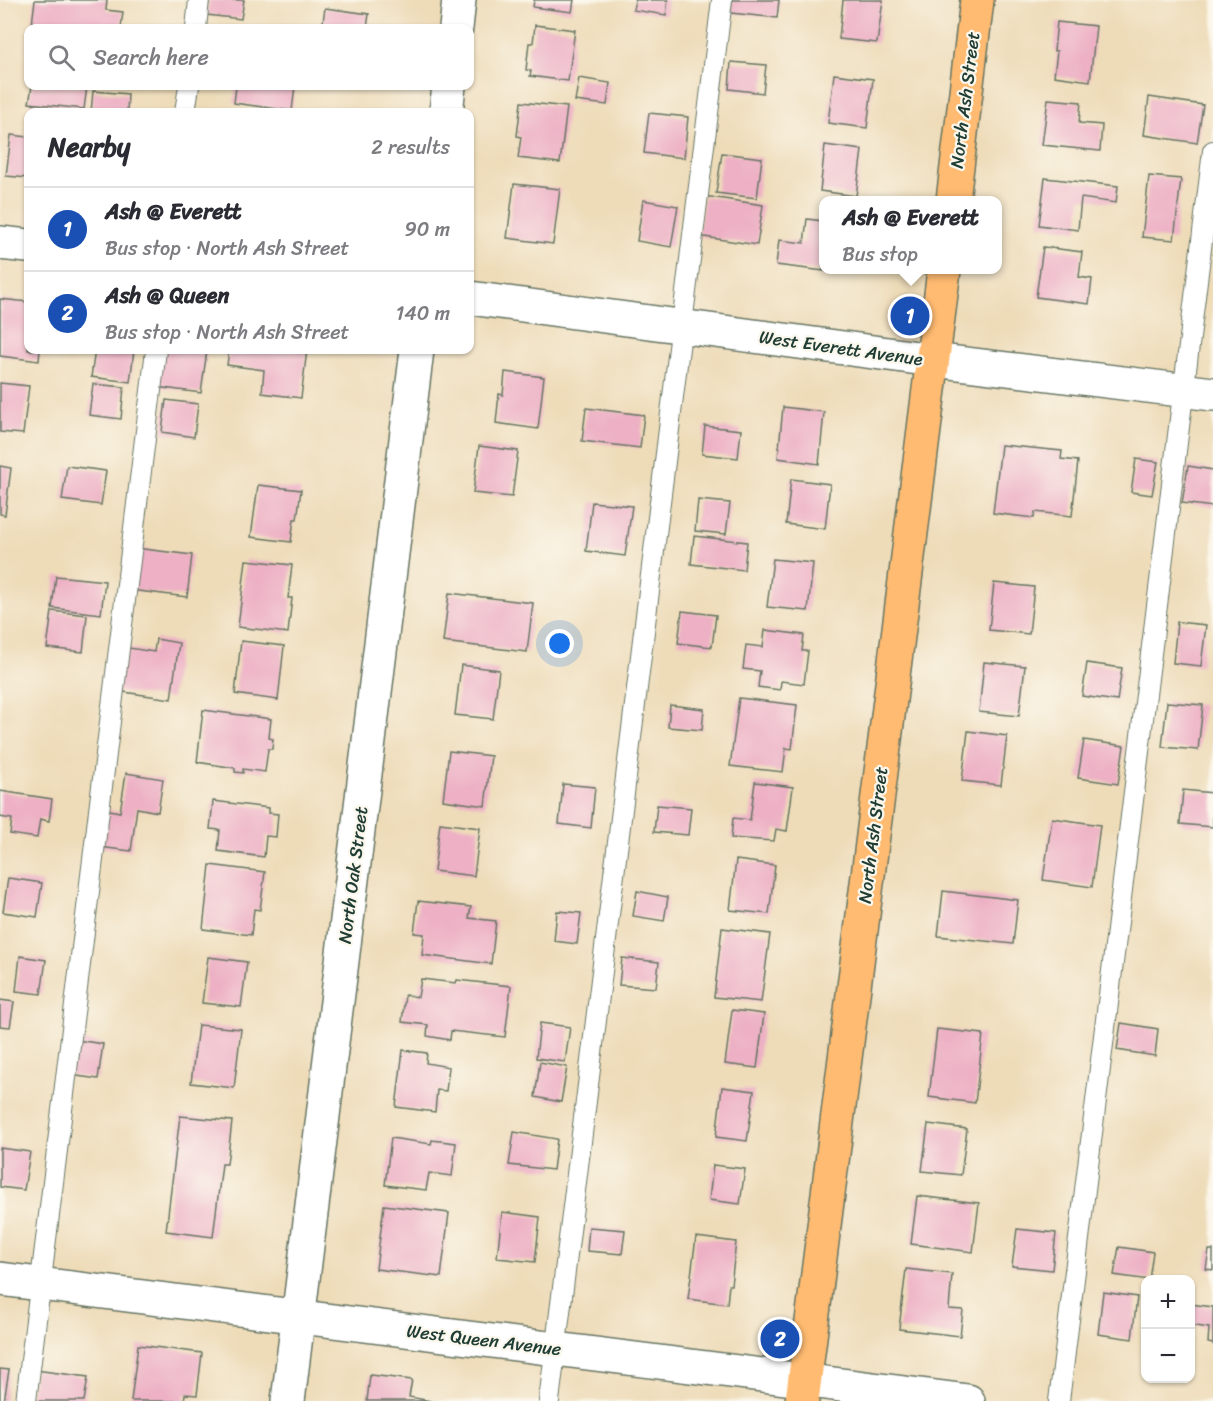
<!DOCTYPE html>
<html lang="en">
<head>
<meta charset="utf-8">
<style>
	body { margin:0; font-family:Sriracha,sans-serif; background:#f7f7f7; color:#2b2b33 }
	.controls { position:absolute; right:18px; bottom:18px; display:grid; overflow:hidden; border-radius:12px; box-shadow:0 2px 4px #0004 }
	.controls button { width:54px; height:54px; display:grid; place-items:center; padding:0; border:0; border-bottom:2px solid #e1e1e2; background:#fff; color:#2b2b33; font:30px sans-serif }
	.you { position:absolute; left:560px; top:644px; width:21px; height:21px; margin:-15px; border:4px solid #fff; border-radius:50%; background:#1a73e8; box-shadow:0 0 0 9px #1a73e833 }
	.badge { display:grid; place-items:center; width:39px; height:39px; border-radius:50%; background:#c8321e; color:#fff; font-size:20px; font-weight:700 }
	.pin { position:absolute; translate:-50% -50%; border:3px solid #fff; box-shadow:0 2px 6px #0006 }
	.popup { position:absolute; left:819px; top:196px; width:183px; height:78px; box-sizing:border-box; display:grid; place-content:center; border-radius:12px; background:#fff; filter:drop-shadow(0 2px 4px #0005); font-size:20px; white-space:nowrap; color:#7c7c81 }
	.popup b { font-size:22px; color:#2b2b33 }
	.popup::after { content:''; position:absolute; left:50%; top:100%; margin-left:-12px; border:12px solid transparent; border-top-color:#fff }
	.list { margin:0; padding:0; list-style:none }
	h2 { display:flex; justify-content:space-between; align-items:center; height:78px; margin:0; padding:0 24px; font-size:26px }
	h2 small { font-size:20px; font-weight:400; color:#7c7c81 }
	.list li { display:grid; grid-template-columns:39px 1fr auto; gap:18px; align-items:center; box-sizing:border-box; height:84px; padding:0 24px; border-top:2px solid #e1e1e2 }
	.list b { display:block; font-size:22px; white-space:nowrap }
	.list p { margin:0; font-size:20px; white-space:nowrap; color:#7c7c81 }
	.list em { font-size:20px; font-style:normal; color:#7c7c81 }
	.icon { flex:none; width:33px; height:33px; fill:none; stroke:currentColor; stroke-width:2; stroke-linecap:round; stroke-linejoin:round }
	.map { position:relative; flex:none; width:1213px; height:1401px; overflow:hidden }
	.search { position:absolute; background:#fff; box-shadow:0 2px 4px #0004; left:24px; top:24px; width:450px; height:66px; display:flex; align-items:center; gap:15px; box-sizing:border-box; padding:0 21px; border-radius:12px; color:#7c7c81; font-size:22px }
	.panel { position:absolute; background:#fff; box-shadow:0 2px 4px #0004; left:24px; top:108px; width:450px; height:246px; border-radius:12px }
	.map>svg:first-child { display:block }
	.building { fill:#edb0c5 }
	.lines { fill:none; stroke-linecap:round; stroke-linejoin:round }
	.lane-casing { stroke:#677563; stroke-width:22 }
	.street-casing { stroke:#677563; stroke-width:36 }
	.primary-casing { stroke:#677563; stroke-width:36 }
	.lane { stroke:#fff; stroke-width:20 }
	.street { stroke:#fff; stroke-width:33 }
	.primary { stroke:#ffbb71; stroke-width:33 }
	.labels { text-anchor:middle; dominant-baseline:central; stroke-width:4.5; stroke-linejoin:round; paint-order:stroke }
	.street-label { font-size:18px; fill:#1f3d34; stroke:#fbf7ec }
</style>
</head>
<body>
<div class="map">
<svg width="1213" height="1401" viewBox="0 0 1213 1401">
	<rect width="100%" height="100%" fill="#fbf7ec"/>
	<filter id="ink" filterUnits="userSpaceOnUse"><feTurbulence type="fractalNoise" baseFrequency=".0167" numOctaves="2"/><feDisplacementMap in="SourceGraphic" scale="12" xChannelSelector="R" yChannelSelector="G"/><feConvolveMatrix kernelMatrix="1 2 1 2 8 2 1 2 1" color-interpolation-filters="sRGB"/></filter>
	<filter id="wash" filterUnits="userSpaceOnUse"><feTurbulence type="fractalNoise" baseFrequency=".008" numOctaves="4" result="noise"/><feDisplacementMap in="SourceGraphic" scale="24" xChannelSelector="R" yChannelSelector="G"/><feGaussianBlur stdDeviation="1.35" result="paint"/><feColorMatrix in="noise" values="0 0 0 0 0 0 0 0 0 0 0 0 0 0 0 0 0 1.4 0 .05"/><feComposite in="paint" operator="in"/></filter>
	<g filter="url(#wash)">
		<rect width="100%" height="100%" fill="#eedcb9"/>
		<g id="blocks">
			<g class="building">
				<path d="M35 0H107L106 10 123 12 121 28H72L32 24Z"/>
				<path d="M209 0H244L241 19 207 15Z"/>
				<path d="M534 0H574L572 12 533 7Z"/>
				<path d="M635 0H668L666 15 633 10Z"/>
				<path d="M732 0H779L777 18 731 13Z"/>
				<path d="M843 0H883L877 43 839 39Z"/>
				<path d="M325 8 369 14 367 28H322Z"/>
				<path d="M1057 22 1096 26 1090 81 1054 76 1057 51H1054Z"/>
				<path d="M535 25 575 30 568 81 530 76 531 71 526 70 529 43H533Z"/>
				<path d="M731 62 766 65 763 93 729 89Z"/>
				<path d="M834 74 873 79 867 128 828 123Z"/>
				<path d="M579 78 610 83 607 105 575 101Z"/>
				<path d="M32 86H87L84 109 29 103Z"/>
				<path d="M251 86H295L292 111 234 103 236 87 251 88Z"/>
				<path d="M93 91 128 94 127 112H91Z"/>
				<path d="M1149 97 1203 105 1197 143 1144 135Z"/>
				<path d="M1048 99 1081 102 1079 123 1102 125 1100 151 1042 145Z"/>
				<path d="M521 102 567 107 560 163 518 158 521 137 517 136Z"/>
				<path d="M649 113 688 117 684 158 644 153Z"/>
				<path d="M11 135 28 137V178L6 176Z"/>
				<path d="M825 145 862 150 856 196 820 191Z"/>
				<path d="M722 153 762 158 757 198 716 193Z"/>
				<path d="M1149 176 1181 179 1174 240 1142 237Z"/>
				<path d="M1045 178 1118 186 1116 203 1081 198 1078 230 1039 225Z"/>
				<path d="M514 184 560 189 553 244 507 238Z"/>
				<path d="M704 196 763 205 757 245 698 236Z"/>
				<path d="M643 200 678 206 671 247 637 241Z"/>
				<path d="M807 219 823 221V270H840V273L776 265 779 240 804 243Z"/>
				<path d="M1043 247 1082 252 1079 277 1092 279 1089 304 1036 297Z"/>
				<path d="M0 299 28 302V350H40L39 361 0 356Z"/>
				<path d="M95 350H134L130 382 91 377Z"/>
				<path d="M162 350H207L201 393 156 387Z"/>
				<path d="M229 350H307L301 398 262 393 264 370 227 365Z"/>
				<path d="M505 372 544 377 538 429 496 423 499 394 503 395Z"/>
				<path d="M0 383 29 386 23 434 0 432Z"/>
				<path d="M93 384 124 387 121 419 89 415Z"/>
				<path d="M166 400 198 404 194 437 162 432Z"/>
				<path d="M783 407 824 412 819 464 778 458Z"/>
				<path d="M586 408 644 415 640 448 582 441Z"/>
				<path d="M705 426 741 430 738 458 702 454Z"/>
				<path d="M1001 445 1062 451 1061 459 1078 461 1072 516 1035 512 1034 518 993 513Z"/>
				<path d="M479 446 518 451 512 497 473 493Z"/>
				<path d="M1136 459 1158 462 1152 495 1131 492Z"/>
				<path d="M0 466 11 468 5 515 0 514Z"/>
				<path d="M67 466 106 471 101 505 62 500Z"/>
				<path d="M1188 466 1213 470V507L1182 503Z"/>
				<path d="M791 479 830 484 825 529 786 524Z"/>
				<path d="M258 485 301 490 297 519H294L291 542 251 537Z"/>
				<path d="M698 500 730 503 726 534 695 531Z"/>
				<path d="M592 502 632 506 625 556 586 551Z"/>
				<path d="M694 536 747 542 744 570 691 564Z"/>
				<path d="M135 548 192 555 187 597 130 590Z"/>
				<path d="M773 559 813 563 808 611 767 607Z"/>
				<path d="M246 560 292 565 288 598H292L288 633 238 627Z"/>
				<path d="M56 576 105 581 101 614 52 608Z"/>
				<path d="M994 583 1034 587 1029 634 989 630Z"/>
				<path d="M449 593 533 603 527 652 443 642Z"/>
				<path d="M52 611 87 615 83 652 47 648Z"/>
				<path d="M682 611 716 615 712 647 678 643Z"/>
				<path d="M1177 622 1206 625 1201 666 1173 663Z"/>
				<path d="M765 630 804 635 802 651H808L804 684 781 681 780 690 758 687 760 671 743 669 746 645 763 647Z"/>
				<path d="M156 639 179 643 171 699 117 691 123 647 154 652Z"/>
				<path d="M241 641 284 646 278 700 235 694Z"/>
				<path d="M984 662 1025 666 1019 716 979 712Z"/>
				<path d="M1087 663 1122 668 1117 701 1082 696Z"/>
				<path d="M461 665 499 670 493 719 455 715Z"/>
				<path d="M739 698 797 705 792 749 786 748 783 772 730 766Z"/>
				<path d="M1167 702 1203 705 1198 750 1162 747Z"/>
				<path d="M670 705 704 709 702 730 668 727Z"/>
				<path d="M203 710 271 719 269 738 273 739 272 749H268L265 772 243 769V773L235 772V768L197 762Z"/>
				<path d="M968 731 1007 736 1001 785 962 781Z"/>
				<path d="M1084 740 1124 746 1118 784 1078 778Z"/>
				<path d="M449 751 491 756 485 806 443 800Z"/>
				<path d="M126 773 163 779 158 812 137 808 131 851 99 847 104 809 120 812Z"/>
				<path d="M755 782 793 787 787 831 776 829 774 841 731 838 733 818 750 820Z"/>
				<path d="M563 784 595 787 591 828 559 824Z"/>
				<path d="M1183 790 1213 793V827L1180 824Z"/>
				<path d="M0 791 52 799 49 821 40 819 37 838 10 834 12 819 0 817Z"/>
				<path d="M213 801 269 808V813L278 814 276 837 266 836 264 857 218 851 220 830 210 829Z"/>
				<path d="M657 805 691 808 688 835 654 832Z"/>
				<path d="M1052 818 1100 825 1092 887 1043 880Z"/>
				<path d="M440 823 480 828 474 876 434 871Z"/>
				<path d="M736 860 775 865 769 914 730 910Z"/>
				<path d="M210 865 265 872 260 910 254 909 251 935 203 929Z"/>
				<path d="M8 878 42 883 37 917 3 912Z"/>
				<path d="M637 891 668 897 664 921 633 916Z"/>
				<path d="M943 891 1018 900 1013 944 938 936Z"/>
				<path d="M418 901 471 907 469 918 496 921 491 964 422 955 424 934 414 933Z"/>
				<path d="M557 911 581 913 577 944 554 941Z"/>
				<path d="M722 928 770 934 761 1002 714 997Z"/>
				<path d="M20 956 46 960 41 994 16 991Z"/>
				<path d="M208 957 247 962 241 1007 202 1003Z"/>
				<path d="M622 958 659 962 656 988 619 985Z"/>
				<path d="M421 979 456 983 457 980 511 986 505 1037 451 1031 450 1040 427 1036 428 1025 402 1022 405 995 418 997Z"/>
				<path d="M0 1000 14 1002 10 1027 0 1026Z"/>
				<path d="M732 1010 764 1014 757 1068 725 1064Z"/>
				<path d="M540 1023 570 1027 565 1062 536 1058Z"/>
				<path d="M1121 1023 1158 1029 1155 1056 1117 1050Z"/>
				<path d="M198 1025 241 1029 234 1088 191 1083Z"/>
				<path d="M937 1029 983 1034 975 1103 929 1097Z"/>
				<path d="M76 1040 103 1044 98 1079 70 1075Z"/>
				<path d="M403 1050 427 1053 426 1063 449 1067 446 1091 437 1090 435 1112 396 1107Z"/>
				<path d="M540 1062 567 1067 561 1102 535 1097Z"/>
				<path d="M722 1087 754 1091 747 1141 716 1137Z"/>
				<path d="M180 1116 232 1121 227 1164H222L213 1237 166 1231Z"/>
				<path d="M928 1124 967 1129 961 1175 922 1171Z"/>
				<path d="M514 1132 557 1139 553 1170 509 1165Z"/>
				<path d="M391 1138 431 1144 432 1140 456 1143 452 1176 429 1173 426 1190 385 1185Z"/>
				<path d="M0 1148 30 1152 24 1190 0 1187Z"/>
				<path d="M713 1165 745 1169 740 1204 709 1200Z"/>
				<path d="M917 1196 979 1203 973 1252 911 1244Z"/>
				<path d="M384 1205 449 1213 441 1277 376 1269Z"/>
				<path d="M502 1212 540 1217 535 1262 497 1258Z"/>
				<path d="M589 1227 625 1230 622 1254 587 1251Z"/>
				<path d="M1017 1229 1056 1233 1052 1270 1012 1266Z"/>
				<path d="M696 1237 736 1242 731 1285H729L727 1304 688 1299Z"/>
				<path d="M1119 1247 1153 1252 1149 1280 1114 1275Z"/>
				<path d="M1209 1250H1213V1270L1206 1269Z"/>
				<path d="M906 1269 952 1274 949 1309 963 1310 960 1336 899 1329Z"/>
				<path d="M1103 1292 1137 1297 1132 1339 1098 1334Z"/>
				<path d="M1190 1304 1213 1307V1344L1208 1343 1209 1328 1190 1325Z"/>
				<path d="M138 1345 202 1353 197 1395 185 1394 184 1401H131Z"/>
				<path d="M0 1369 9 1370 4 1401H0Z"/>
				<path d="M35 1370 88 1377 84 1401H30Z"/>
				<path d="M370 1375 412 1380 409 1397 431 1401H367Z"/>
			</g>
		</g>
	</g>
	<g filter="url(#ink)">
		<use href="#blocks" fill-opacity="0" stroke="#677563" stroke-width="1.5"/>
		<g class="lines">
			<g class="lane-casing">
				<g id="lane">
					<path d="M196 28 199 0"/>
					<path d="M185 112 189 86"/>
					<path d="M26 1401 156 350"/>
					<path d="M549 1401 722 0"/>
					<path d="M1059 1401 1213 151"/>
				</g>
			</g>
			<g class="street-casing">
				<g id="street">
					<path d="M456 28 459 0"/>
					<path d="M446 112 449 86"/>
					<path d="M0 243 28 246"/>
					<path d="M470 298 933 360 1213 394"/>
					<path d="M0 1279 968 1401"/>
					<path d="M288 1401 417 350"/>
				</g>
			</g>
			<g class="primary-casing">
				<g id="primary">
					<path d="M953 200 977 0"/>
					<path d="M802 1401 944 270"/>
				</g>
			</g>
			<use href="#lane" class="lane"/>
			<use href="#street" class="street"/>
			<use href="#primary" class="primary"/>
		</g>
	</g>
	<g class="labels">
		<g class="street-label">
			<text transform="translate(965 100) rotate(-83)">North Ash Street</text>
			<text transform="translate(841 348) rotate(8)">West Everett Avenue</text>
			<text transform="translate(873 835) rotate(-83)">North Ash Street</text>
			<text transform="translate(353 875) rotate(-83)">North Oak Street</text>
			<text transform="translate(484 1340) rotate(7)">West Queen Avenue</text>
		</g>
	</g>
</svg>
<div class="controls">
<button>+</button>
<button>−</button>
</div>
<div class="you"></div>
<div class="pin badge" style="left:910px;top:316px;background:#1a4fb4">1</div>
<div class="popup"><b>Ash @ Everett</b>Bus stop</div>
<div class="pin badge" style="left:780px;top:1339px;background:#1a4fb4">2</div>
<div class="search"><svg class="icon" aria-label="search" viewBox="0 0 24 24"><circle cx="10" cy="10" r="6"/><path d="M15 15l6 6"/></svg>Search here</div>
<section class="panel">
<h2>Nearby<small>2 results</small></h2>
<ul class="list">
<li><span class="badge" style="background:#1a4fb4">1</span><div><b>Ash @ Everett</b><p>Bus stop · North Ash Street</p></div><em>90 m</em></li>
<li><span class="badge" style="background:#1a4fb4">2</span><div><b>Ash @ Queen</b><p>Bus stop · North Ash Street</p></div><em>140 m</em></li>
</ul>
</section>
</div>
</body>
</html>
